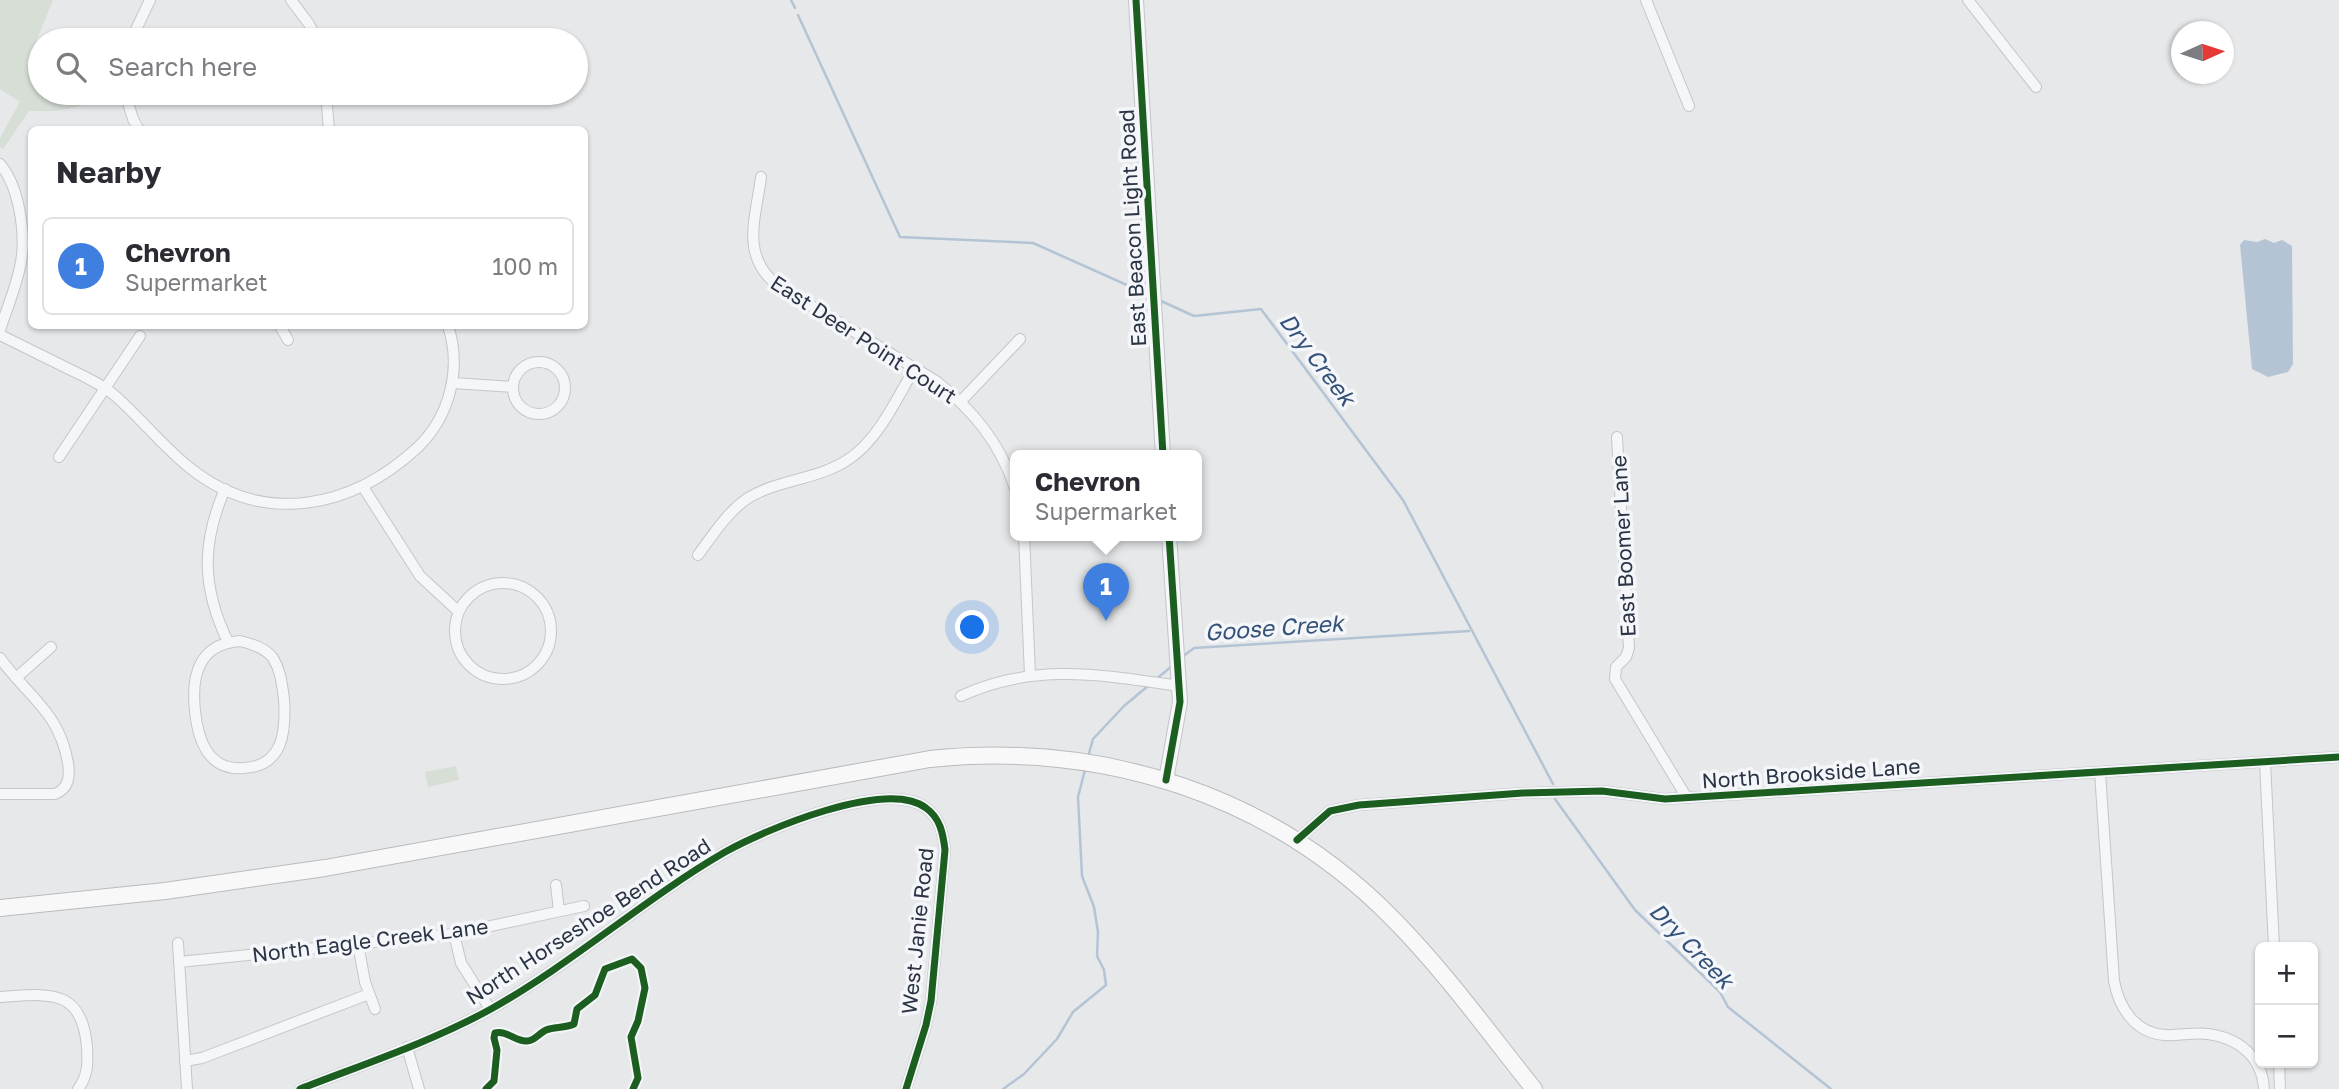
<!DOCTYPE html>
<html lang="en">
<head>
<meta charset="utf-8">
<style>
	body { margin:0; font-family:"Golos Text",sans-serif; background:#f7f7f7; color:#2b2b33 }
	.controls { position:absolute; right:21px; bottom:21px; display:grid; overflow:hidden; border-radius:10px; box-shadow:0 2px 5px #0004 }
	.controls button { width:63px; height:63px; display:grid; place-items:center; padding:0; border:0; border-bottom:2px solid #e1e1e2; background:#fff; color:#2b2b33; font:35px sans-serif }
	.compass { position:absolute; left:2171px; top:21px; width:63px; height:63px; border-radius:50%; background:#fff; box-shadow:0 2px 5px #0004; rotate:87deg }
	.you { position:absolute; left:973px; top:628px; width:24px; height:24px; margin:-18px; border:5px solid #fff; border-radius:50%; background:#1a73e8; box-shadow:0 0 0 10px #1a73e833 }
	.badge { display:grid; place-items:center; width:46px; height:46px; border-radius:50%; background:#6c737f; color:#fff; font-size:23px; font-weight:700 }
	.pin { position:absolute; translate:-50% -58px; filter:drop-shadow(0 2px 4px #0008) }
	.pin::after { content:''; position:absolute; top:37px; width:24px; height:21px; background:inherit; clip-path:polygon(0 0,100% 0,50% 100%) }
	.popup { position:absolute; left:1010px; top:450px; width:192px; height:91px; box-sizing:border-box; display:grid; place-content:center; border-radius:10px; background:#fff; filter:drop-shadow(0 2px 5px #0005); font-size:23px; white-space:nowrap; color:#7c7c81 }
	.popup b { font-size:26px; color:#2b2b33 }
	.popup::after { content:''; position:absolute; left:50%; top:100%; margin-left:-14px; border:14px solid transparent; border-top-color:#fff }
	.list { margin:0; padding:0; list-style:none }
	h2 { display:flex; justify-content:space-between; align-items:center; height:91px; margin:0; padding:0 28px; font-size:30px }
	h2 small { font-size:23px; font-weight:400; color:#7c7c81 }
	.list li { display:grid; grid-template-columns:46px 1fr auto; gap:21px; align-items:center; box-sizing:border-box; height:98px; margin:0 14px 14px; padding:0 14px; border:2px solid #e1e1e2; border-radius:10px }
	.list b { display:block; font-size:26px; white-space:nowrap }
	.list p { margin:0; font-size:23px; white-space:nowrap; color:#7c7c81 }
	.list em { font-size:23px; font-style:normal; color:#7c7c81 }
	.icon { flex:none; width:38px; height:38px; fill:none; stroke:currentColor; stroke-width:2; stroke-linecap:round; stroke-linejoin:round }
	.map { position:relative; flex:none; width:2339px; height:1089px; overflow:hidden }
	.search { position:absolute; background:#fff; box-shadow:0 2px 5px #0004; left:28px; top:28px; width:560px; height:77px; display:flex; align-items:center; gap:18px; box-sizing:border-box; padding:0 24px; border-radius:38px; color:#7c7c81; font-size:26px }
	.panel { position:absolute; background:#fff; box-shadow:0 2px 5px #0004; left:28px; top:126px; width:560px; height:203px; border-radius:10px }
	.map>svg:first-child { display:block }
	.green { fill:#d6ded6 }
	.water { fill:#b4c4d5 }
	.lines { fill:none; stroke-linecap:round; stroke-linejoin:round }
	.stream { stroke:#b4c4d5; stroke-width:2.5 }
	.minor-casing { stroke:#c4c6c8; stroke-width:12 }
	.major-casing { stroke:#c2c5c8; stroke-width:16 }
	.highway-casing { stroke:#b8bbbf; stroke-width:18 }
	.minor { stroke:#f5f6f7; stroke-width:10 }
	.major { stroke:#f8f8f8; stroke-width:14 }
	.highway { stroke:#f8f8f8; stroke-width:16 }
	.cycleway-casing { stroke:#f4f6f9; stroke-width:11 }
	.cycleway { stroke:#1b5e20; stroke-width:7 }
	.labels { text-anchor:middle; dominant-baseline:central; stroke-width:7; stroke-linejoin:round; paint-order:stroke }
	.street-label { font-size:21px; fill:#2b3445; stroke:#f4f6f9 }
	.water-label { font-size:23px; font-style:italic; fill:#34527a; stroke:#f4f6f9 }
</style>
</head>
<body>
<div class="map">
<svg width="2339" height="1089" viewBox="0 0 2339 1089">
	<rect width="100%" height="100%" fill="#e6e8ea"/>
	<g class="green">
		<path d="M0 0H53L27 63 40 82V93H117L118 98 56 111H29L3 149 0 147V138L20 102 0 89Z"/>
		<path d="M456 766 459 780 428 787 425 772Z"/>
	</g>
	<path class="water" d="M2265 239 2274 243 2282 240 2292 246 2293 364 2288 372 2268 377 2252 369 2240 245 2244 240 2257 242Z"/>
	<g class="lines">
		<g class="stream">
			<path d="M791 0 795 8"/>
			<path d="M798 15 900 237 1033 243 1147 294"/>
			<path d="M1159 300 1194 316 1261 309 1403 500 1553 784"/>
			<path d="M1182 657 1194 648 1469 631"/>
			<path d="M1155 680 1172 666"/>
			<path d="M1088 757 1093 739 1124 706 1148 686"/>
			<path d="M1555 799 1635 910 1720 992 1728 1007 1831 1089"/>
			<path d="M1003 1089 1024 1074 1057 1039 1073 1012 1106 985 1104 970 1097 956 1098 932 1094 907 1082 876 1078 797 1085 770"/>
		</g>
		<g class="minor-casing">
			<g id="minor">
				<path d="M291 0 309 24 317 40"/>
				<path d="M1646 0 1689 106"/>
				<path d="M1968 0 2036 87"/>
				<path d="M131 40 150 0"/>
				<path d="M125 93 133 119 139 130"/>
				<path d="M326 93 329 130"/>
				<path d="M0 164C19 186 26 233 21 262 17 285 7 308 0 330"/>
				<path d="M761 177C756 218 740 255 777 285L936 381C973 410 1000 443 1015 488"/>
				<path d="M280 326 288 340"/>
				<path d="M0 335C22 346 45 357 67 368 83 376 100 383 113 394 140 417 162 446 190 468 264 527 352 508 417 448 450 417 462 368 448 326"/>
				<circle cx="539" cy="388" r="26"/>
				<path d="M453 383 513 387"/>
				<path d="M961 401 1020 339"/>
				<path d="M1617 437 1629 648 1626 657 1616 667 1615 679 1687 798"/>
				<path d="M59 457 140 336"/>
				<path d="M363 487 420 576 458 611"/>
				<path d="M225 489C201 544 202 588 228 642"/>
				<path d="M1024 535 1030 675"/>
				<path d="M698 555C713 535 727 512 748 498 779 479 818 480 849 459 879 439 896 399 915 368"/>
				<circle cx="503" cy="631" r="48"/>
				<path d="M240 641C253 644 265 648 273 658 281 671 282 685 284 699 286 730 284 766 244 768 208 771 198 740 195 711 191 675 199 644 240 641Z"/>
				<path d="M0 658C28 697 59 711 68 763 70 777 69 788 55 794H0"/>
				<path d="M16 678 51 647"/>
				<path d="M961 696C1034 662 1103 675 1179 686"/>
				<path d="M2265 762 2274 947"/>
				<path d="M2100 772 2114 981C2119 1007 2134 1033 2165 1035 2179 1036 2194 1032 2208 1034 2239 1038 2262 1057 2264 1089"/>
				<path d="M1297 840 1330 811 1359 805 1523 793 1602 791 1665 799 2339 757"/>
				<path d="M556 885 559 911"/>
				<path d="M454 934 461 963 490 1009"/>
				<path d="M178 943 187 1089"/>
				<path d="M358 944 365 982 375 1009"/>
				<path d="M179 962 454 934 584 906"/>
				<path d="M0 997C48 994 82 987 87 1047 88 1063 88 1076 78 1089"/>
				<path d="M407 1047 419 1089"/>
				<path d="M185 1061 202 1058 369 994"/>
				<path d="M2279 1063 2280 1089"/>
				<path d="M300 1089C364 1064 431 1042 491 1009 573 963 644 899 725 852 764 830 887 778 926 808 940 818 943 833 945 850L931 1001 926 1025 906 1089"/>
			</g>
		</g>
		<g class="major-casing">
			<g id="major">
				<path d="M1136 0 1163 455"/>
				<path d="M1166 780 1180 702 1169 535"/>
			</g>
		</g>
		<g class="highway-casing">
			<path id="highway" d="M0 908 165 891 325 868 930 759C1104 741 1273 795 1395 921 1446 973 1489 1033 1534 1089"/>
		</g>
		<use href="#minor" class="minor"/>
		<use href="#major" class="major"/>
		<use href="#highway" class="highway"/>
		<g class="cycleway-casing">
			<g id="cycleway">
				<path d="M1136 0 1163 455"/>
				<path d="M1166 780 1180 702 1169 535"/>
				<path d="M1297 840 1330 811 1359 805 1523 793 1602 791 1665 799 2339 757"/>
				<path d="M300 1089C364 1064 431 1042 491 1009 573 963 644 899 725 852 764 830 887 778 926 808 940 818 943 833 945 850L931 1001 926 1025 906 1089"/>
				<path d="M486 1089 494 1081 497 1050 494 1038 495 1033C507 1030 516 1042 527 1041 535 1041 539 1033 546 1030 555 1027 565 1028 574 1024L577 1009 595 995 605 969 632 959 641 968 645 988 638 1021 631 1037 638 1078 633 1089"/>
			</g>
		</g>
		<use href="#cycleway" class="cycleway"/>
	</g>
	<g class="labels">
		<g class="street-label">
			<text transform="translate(1132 228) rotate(-93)">East Beacon Light Road</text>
			<text transform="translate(864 339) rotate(33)">East Deer Point Court</text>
			<text transform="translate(1623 546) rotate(-93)">East Boomer Lane</text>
			<text transform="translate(1811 773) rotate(-4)">North Brookside Lane</text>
			<text transform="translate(588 921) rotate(-33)">North Horseshoe Bend Road</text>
			<text transform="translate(917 931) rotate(-84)">West Janie Road</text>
			<text transform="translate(370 940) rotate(-7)">North Eagle Creek Lane</text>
		</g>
		<g class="water-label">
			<text transform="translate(1318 359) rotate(53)">Dry Creek</text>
			<text transform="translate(1274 627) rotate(-4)">Goose Creek</text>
			<text transform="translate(1692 945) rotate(46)">Dry Creek</text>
		</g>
	</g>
</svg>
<div class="controls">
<button>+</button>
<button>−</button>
</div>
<svg class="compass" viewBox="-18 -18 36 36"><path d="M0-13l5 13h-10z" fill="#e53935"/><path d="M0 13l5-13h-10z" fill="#7c7c81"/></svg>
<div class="you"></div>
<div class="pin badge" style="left:1106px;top:621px;background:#3f7fe0">1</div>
<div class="popup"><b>Chevron</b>Supermarket</div>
<div class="search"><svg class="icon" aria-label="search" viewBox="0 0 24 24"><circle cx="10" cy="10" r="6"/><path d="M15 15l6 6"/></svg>Search here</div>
<section class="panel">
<h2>Nearby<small></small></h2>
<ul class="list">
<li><span class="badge" style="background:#3f7fe0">1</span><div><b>Chevron</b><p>Supermarket</p></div><em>100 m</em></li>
</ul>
</section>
</div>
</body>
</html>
